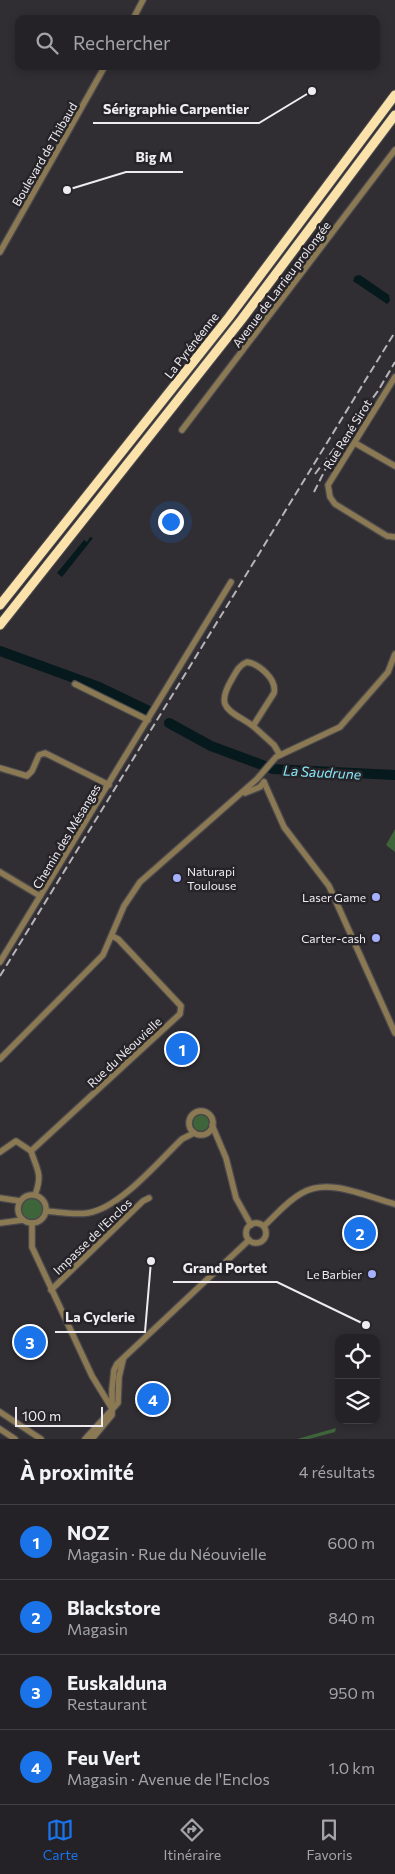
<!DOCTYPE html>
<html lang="fr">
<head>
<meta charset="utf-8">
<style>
	body { margin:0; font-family:Commissioner,sans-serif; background:#2c2a2e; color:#f1f3f6 }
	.controls { position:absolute; right:15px; bottom:15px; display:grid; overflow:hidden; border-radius:10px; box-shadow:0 2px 8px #0003 }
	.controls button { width:45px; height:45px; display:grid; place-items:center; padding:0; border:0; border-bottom:1px solid #413f43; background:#242226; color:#f1f3f6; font:25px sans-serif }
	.scale { position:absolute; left:15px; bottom:12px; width:88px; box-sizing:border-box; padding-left:5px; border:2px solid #eeecf0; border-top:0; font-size:14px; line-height:18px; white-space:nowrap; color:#eeecf0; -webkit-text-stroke:4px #262429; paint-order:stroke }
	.you { position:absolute; left:170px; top:521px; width:18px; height:18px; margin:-12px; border:4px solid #fff; border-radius:50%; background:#1a73e8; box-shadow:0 0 0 8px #1a73e833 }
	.badge { display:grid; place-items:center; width:32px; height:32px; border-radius:50%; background:#1a73e8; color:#fff; font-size:16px; font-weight:700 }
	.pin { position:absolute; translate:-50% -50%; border:2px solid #fff; box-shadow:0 1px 5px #0006 }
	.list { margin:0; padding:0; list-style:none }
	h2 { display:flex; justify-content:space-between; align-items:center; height:65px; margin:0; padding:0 20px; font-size:21px }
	h2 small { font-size:16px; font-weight:400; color:#a3a4a7 }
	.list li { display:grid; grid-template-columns:32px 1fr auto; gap:15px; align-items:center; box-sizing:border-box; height:75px; padding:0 20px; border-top:1px solid #413f43 }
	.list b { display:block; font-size:19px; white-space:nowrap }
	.list p { margin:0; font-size:16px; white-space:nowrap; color:#a3a4a7 }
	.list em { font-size:16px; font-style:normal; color:#a3a4a7 }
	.icon { flex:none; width:28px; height:28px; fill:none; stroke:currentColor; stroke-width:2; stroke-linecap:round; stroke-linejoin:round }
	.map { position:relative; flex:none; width:395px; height:1439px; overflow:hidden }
	.search { position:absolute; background:#242226; box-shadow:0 2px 8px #0003; left:15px; right:15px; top:15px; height:55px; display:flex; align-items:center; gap:12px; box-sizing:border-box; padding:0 18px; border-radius:10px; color:#a3a4a7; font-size:19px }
	.sheet { height:365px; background:#242226 }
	nav { display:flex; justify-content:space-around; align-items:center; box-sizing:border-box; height:70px; border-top:1px solid #413f43; background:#242226; font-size:14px; color:#a3a4a7 }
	nav a { display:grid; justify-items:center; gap:2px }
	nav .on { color:#1a73e8 }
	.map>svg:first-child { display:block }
	.green { fill:#3e6439 }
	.water { fill:#06191c }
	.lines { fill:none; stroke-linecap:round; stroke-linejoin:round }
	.river { stroke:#06191c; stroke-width:10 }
	.minor-casing { stroke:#4b494d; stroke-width:8 }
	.highway-casing { stroke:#4b494d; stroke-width:11 }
	.minor { stroke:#8a7953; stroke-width:5.5 }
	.highway { stroke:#fbe2ab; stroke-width:9 }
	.rail { stroke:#b6b4b8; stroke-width:2; stroke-dasharray:8 4; stroke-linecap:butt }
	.poi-dot { fill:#a5b1fc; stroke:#262429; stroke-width:2 }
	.labels { text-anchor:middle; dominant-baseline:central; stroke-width:5; stroke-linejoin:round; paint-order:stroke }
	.street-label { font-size:12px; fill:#eeecf0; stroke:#262429 }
	.poi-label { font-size:12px; fill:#eeecf0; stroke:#262429; text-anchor:end }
	.water-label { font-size:14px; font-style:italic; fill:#87e8f7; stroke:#262429 }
	.leader { fill:none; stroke:#eeecf0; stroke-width:2 }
	.callout-dot { fill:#eeecf0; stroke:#262429; stroke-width:2 }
	.callout-label { font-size:14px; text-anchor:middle; font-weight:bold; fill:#eeecf0; stroke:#262429; stroke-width:5; stroke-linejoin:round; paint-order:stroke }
</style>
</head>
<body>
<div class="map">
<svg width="395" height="1439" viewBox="0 0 395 1439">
	<rect width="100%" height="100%" fill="#302e33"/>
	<g class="green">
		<path d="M395 829V852L386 845Z"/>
		<circle cx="201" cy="1123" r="8"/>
		<circle cx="31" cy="1209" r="12"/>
		<path d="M336 1428 335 1432 309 1439H297Z"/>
	</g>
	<g class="water">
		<path d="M360 275 389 295 390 301 387 304 353 281 355 276Z"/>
		<path d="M90 537 93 538 62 577 57 573 84 540 87 542Z"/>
	</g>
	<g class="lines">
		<g class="river">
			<path d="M0 651 99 687 149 711"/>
			<path d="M169 723 211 746 273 769 395 775"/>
		</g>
		<g class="minor-casing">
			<g id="minor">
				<path d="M133 19 143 0"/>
				<path d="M0 252 105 66"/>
				<path d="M395 377 328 485 330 497 335 504 387 536 395 537"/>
				<path d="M182 430 395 150"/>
				<path d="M355 443 395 466"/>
				<path d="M247 662C259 664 277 679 274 693L253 726C230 710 214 709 232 679 236 672 239 665 247 662Z"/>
				<path d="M75 684 148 720"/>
				<path d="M253 726 274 745 280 755"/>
				<path d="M0 768 27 776 32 771 39 755 45 753 109 785"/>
				<path d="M264 782 284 827 329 886 395 1033"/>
				<path d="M245 793 260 787 264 782"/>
				<path d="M0 872 40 896"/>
				<path d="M0 962 231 582"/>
				<path d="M0 1059 103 955 124 906 140 882 257 779 276 757 340 727 388 672 395 654"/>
				<circle cx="201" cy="1123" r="12"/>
				<path d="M212 1125 226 1158 236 1198 251 1225"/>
				<path d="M31 1151C37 1170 43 1174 35 1195"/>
				<path d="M0 1152 16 1141 31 1151 180 1014 181 1006 118 939 112 936"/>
				<circle cx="32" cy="1209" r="14"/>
				<path d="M0 1198 20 1201"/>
				<path d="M46 1211C60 1212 74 1215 88 1213 120 1208 159 1161 182 1139L194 1133"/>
				<circle cx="256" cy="1233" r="10"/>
				<path d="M0 1223 23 1220"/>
				<path d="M32 1223V1247L92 1376 111 1407"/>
				<path d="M264 1226C276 1215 287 1201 302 1193 329 1177 367 1197 395 1204"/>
				<path d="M51 1290 143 1201 149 1198"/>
				<path d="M0 1412 41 1439"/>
				<path d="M0 1429 15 1439"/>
				<path d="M85 1439 118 1403 119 1377 123 1360"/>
				<path d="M92 1439 112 1415V1389L114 1370 117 1364 249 1240"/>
			</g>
		</g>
		<g class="highway-casing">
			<g id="highway">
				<path d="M0 605 229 317 395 95"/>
				<path d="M0 625 242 319 395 115"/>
			</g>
		</g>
		<use href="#minor" class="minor"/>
		<use href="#highway" class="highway"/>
		<g class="rail">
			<path d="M315 474 378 391 395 362"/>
			<path d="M314 492 327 466"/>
			<path d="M0 976 395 332"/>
		</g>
	</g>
	<g class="poi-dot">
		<circle cx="177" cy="878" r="5"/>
		<circle cx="376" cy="897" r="5"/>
		<circle cx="376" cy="938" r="5"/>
		<circle cx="372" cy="1274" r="5"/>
	</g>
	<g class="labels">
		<g class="street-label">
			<text transform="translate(44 154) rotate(-60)">Boulevard de Thibaud</text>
			<text transform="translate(281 284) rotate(-53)">Avenue de Larrieu prolongée</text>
			<text transform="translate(191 345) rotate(-52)">La Pyrénéenne</text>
			<text transform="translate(347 434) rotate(-58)">Rue René Sirot</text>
			<text transform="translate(66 836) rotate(-59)">Chemin des Mésanges</text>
			<text transform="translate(124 1052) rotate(-43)">Rue du Néouvielle</text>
			<text transform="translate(92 1236) rotate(-44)">Impasse de l'Enclos</text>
		</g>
		<g class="poi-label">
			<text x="187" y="871" text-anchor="start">Naturapi<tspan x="187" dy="14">Toulouse</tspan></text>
			<text x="366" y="897">Laser Game</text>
			<text x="366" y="938">Carter-cash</text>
			<text x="362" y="1274">Le Barbier</text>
		</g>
		<g class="water-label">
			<text transform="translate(322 772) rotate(3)">La Saudrune</text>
		</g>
	</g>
	<path class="leader" d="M312 91L259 123H93M67 190L126 172H183M366 1325L277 1282H173M151 1261L145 1332H55"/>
	<g class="callout-dot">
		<circle cx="312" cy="91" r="5"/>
		<circle cx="67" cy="190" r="5"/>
		<circle cx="366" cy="1325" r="5"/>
		<circle cx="151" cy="1261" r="5"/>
	</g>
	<g class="callout-label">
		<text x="176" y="114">Sérigraphie Carpentier</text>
		<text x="154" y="162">Big M</text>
		<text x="225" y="1273">Grand Portet</text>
		<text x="100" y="1322">La Cyclerie</text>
	</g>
</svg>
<div class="controls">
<button><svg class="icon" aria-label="locate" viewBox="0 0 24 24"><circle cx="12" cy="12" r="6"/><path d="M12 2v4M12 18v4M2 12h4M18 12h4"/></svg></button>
<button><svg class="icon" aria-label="layers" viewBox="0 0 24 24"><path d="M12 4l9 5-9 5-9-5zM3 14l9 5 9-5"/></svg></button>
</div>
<div class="scale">100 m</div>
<div class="you"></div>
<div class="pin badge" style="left:182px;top:1049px">1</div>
<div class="pin badge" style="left:360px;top:1233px">2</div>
<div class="pin badge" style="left:30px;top:1342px">3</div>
<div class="pin badge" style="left:153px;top:1399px">4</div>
<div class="search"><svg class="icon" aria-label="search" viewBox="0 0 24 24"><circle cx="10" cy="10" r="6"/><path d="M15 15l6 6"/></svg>Rechercher</div>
</div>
<section class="sheet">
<h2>À proximité<small>4 résultats</small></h2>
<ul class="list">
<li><span class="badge">1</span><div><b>NOZ</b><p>Magasin · Rue du Néouvielle</p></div><em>600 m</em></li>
<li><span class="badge">2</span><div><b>Blackstore</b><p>Magasin</p></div><em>840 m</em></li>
<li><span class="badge">3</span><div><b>Euskalduna</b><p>Restaurant</p></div><em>950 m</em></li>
<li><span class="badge">4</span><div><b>Feu Vert</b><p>Magasin · Avenue de l'Enclos</p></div><em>1.0 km</em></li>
</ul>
</section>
<nav>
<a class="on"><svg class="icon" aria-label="map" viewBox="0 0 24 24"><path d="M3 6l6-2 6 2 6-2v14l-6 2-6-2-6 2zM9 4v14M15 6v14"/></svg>Carte</a>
<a><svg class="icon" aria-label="directions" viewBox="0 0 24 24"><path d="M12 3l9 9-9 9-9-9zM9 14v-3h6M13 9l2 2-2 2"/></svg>Itinéraire</a>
<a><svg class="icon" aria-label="saved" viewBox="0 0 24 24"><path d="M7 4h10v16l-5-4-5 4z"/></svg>Favoris</a>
</nav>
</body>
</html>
